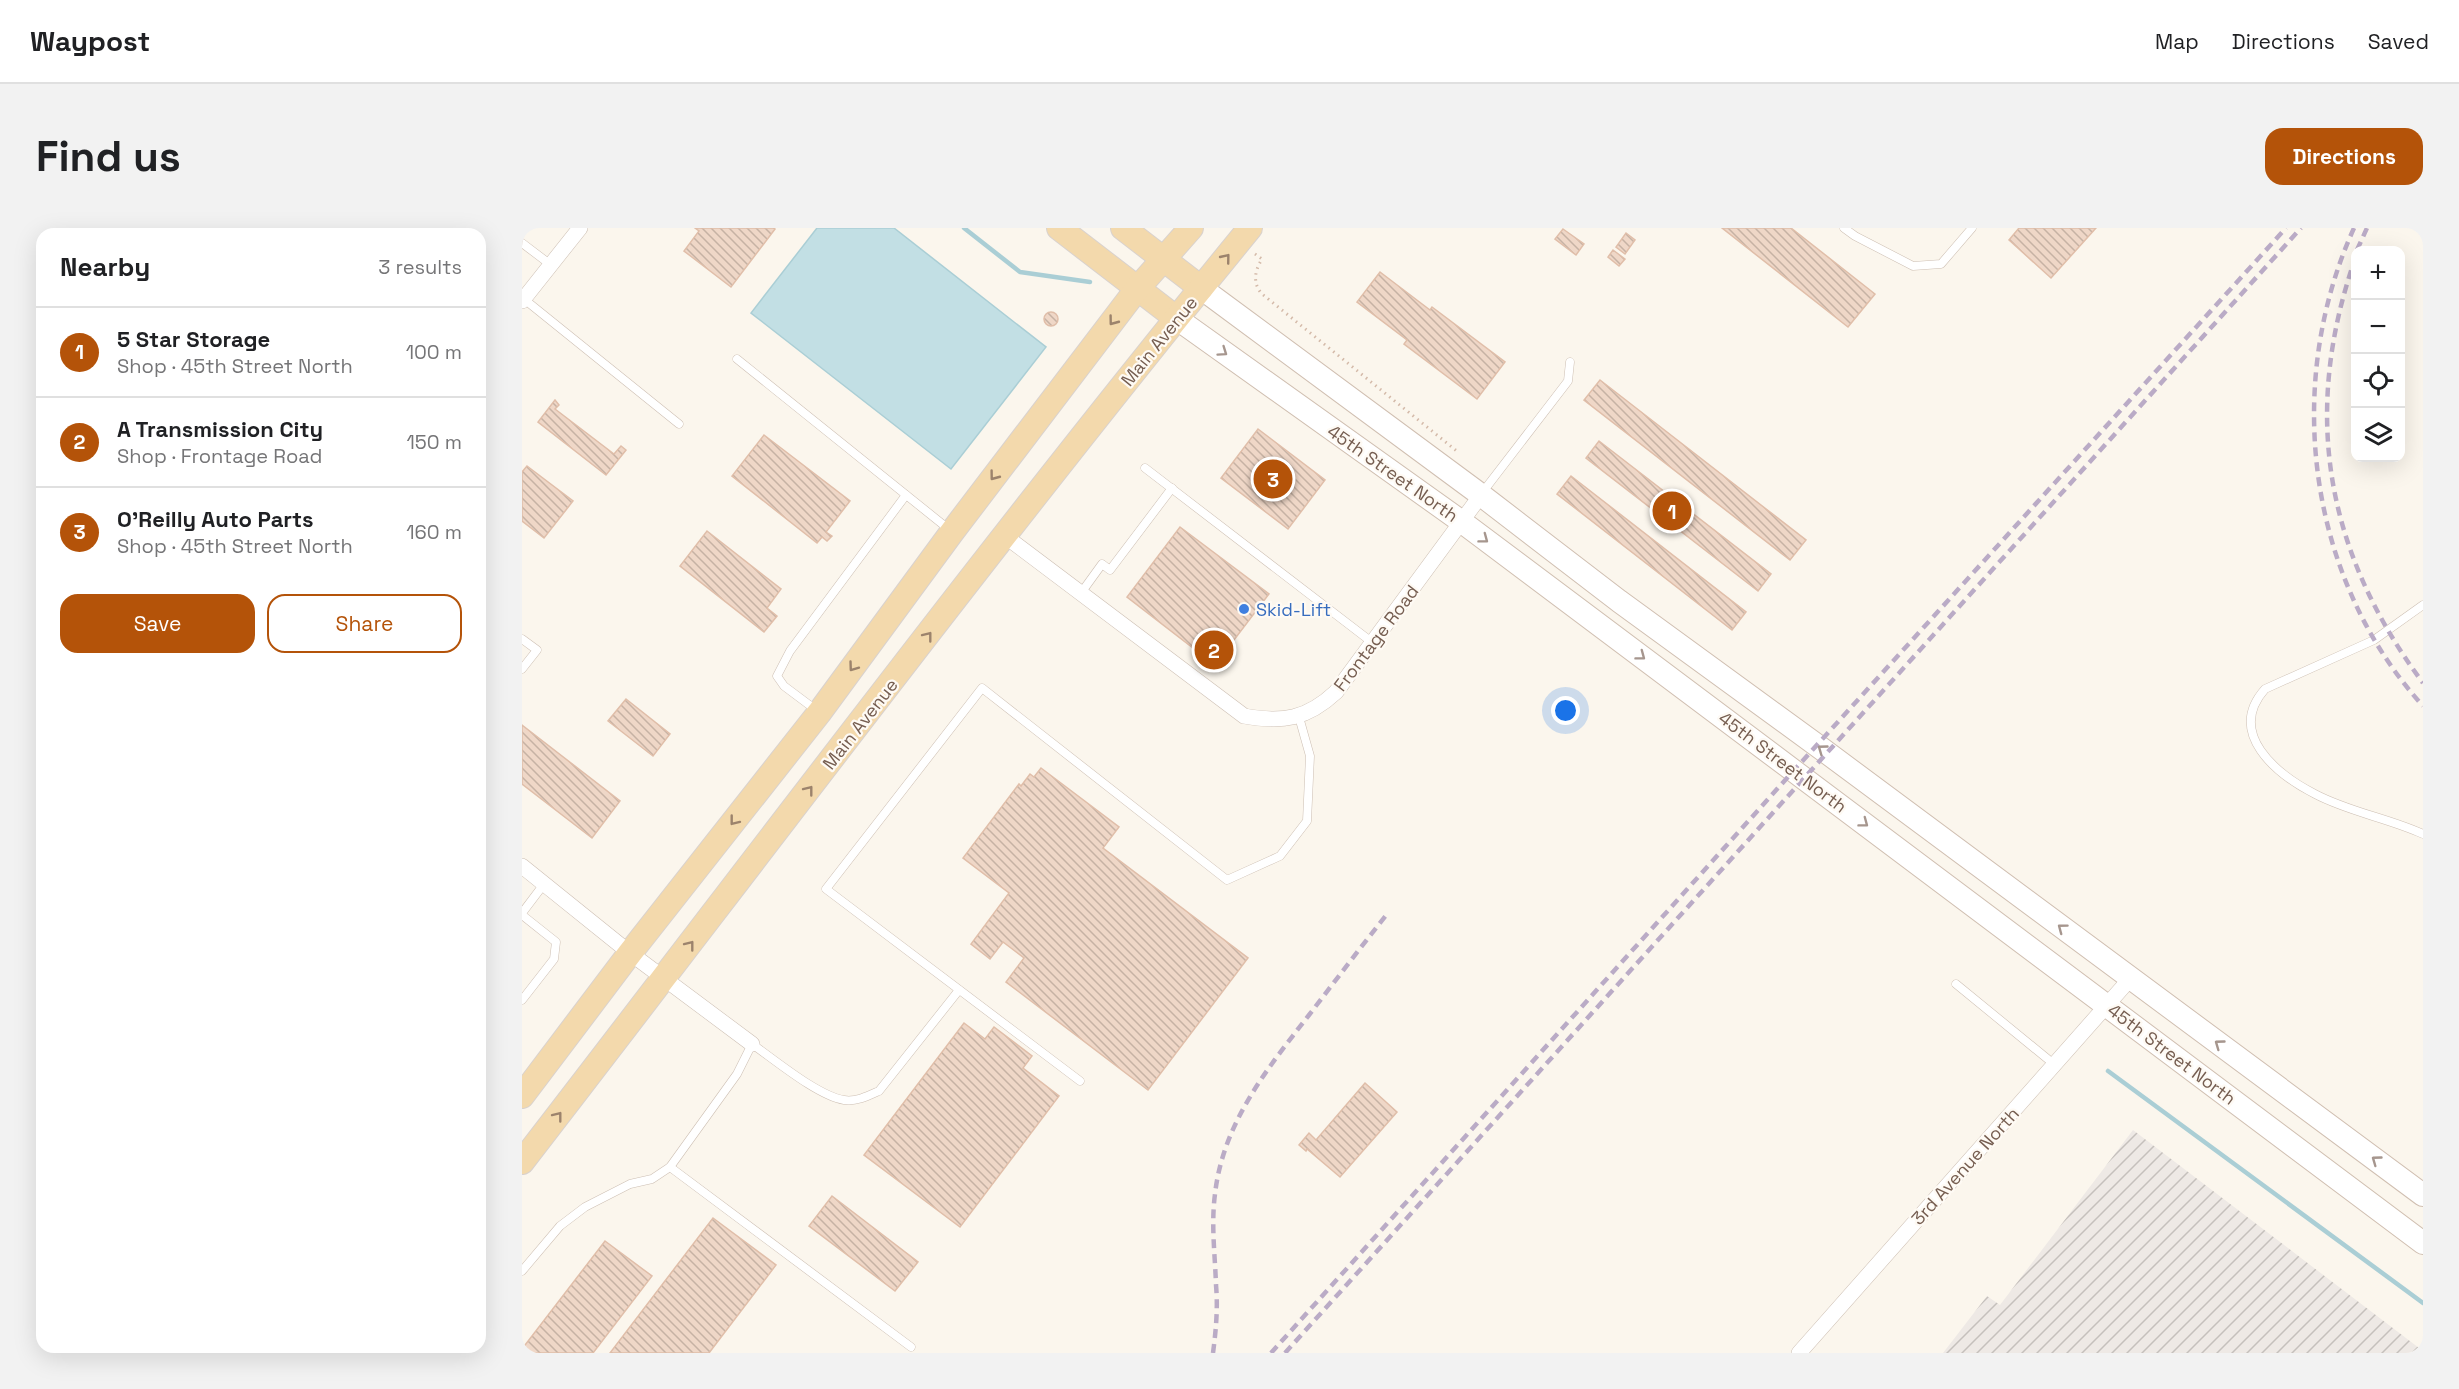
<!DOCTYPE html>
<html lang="en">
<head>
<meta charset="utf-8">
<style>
	body { margin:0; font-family:"Space Grotesk",sans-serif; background:#f2f2f2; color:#202124 }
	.controls { position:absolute; right:18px; top:18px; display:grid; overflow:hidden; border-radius:12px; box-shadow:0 6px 24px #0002 }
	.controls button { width:54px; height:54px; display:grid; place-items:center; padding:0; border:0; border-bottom:2px solid #e0e0e0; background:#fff; color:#202124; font:30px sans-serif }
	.you { position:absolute; left:1044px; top:483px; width:21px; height:21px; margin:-15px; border:4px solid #fff; border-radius:50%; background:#1a73e8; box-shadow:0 0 0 9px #1a73e833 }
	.badge { display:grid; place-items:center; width:39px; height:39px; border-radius:50%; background:#b45309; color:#fff; font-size:20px; font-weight:700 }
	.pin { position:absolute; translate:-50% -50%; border:3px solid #fff; box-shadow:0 2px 6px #0006 }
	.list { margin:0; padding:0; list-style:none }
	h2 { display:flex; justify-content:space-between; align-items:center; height:78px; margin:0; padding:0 24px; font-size:26px }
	h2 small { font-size:20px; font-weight:400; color:#757577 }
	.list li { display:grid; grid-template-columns:39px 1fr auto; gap:18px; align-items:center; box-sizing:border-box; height:90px; padding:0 24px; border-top:2px solid #e0e0e0 }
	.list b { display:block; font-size:22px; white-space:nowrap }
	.list p { margin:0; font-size:20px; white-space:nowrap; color:#757577 }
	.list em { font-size:20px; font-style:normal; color:#757577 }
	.actions { display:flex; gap:12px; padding:18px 24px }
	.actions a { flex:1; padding:14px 0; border:2px solid #b45309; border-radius:18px; text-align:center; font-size:21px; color:#b45309 }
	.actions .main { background:#b45309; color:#fff }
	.icon { flex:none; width:33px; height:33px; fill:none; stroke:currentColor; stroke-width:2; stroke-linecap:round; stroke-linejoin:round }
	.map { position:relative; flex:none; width:1901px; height:1125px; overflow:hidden; border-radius:18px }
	header { display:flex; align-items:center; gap:36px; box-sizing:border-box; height:84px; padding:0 30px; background:#fff; border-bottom:2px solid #e0e0e0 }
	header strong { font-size:28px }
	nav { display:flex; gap:33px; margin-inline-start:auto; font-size:21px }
	.intro { display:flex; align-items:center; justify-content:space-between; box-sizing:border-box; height:144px; padding:0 36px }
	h1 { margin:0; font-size:42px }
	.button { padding:15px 27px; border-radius:18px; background:#b45309; color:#fff; font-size:21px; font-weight:700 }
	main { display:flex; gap:36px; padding:0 36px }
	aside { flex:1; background:#fff; border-radius:18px; box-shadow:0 6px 24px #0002 }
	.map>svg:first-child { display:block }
	.industrial { fill:url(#industrial-furrows) }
	.water { fill:#c2dfe4; stroke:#aaced5; stroke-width:1.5 }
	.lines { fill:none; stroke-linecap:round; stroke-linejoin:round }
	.stream { stroke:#aaced5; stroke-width:4.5 }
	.building { fill:url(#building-back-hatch); stroke:#e0bea9; stroke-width:1.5 }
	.lane-casing { stroke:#cdbfb3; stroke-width:9 }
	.street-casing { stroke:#cdbfb3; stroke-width:16 }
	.secondary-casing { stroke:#d0bfb1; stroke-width:24 }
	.primary-casing { stroke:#d9d2ce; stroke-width:26 }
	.path { stroke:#d4baa9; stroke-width:3; stroke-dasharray:1.5 4.5; stroke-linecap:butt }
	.lane { stroke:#fff; stroke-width:8 }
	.street { stroke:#fff; stroke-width:15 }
	.secondary { stroke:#fff; stroke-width:22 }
	.primary { stroke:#f3d9ac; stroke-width:24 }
	.rail { stroke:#baabc6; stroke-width:4.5; stroke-dasharray:9 6; stroke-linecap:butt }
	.oneway { stroke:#9c836c }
	.oneway2 { stroke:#a6968e }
	.shop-dot { fill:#3f7fe0; stroke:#fefaf4; stroke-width:2 }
	.labels { text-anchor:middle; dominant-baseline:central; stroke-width:4.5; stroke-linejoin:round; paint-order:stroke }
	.street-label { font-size:18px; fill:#765e51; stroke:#fefaf4 }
	.shop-label { font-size:18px; fill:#366cbe; stroke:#fefaf4; text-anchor:start }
</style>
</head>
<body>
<header>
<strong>Waypost</strong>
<nav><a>Map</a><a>Directions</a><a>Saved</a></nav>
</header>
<div class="intro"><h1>Find us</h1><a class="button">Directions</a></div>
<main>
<aside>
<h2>Nearby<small>3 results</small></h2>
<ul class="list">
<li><span class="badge">1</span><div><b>5 Star Storage</b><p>Shop · 45th Street North</p></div><em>100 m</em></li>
<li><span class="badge">2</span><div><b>A Transmission City</b><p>Shop · Frontage Road</p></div><em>150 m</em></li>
<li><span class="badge">3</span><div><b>O'Reilly Auto Parts</b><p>Shop · 45th Street North</p></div><em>160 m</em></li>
</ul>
<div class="actions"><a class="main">Save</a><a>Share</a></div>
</aside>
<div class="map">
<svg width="1901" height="1125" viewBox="0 0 1901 1125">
	<defs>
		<pattern id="industrial-furrows" width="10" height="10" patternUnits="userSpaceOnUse" patternTransform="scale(1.5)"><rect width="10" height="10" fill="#eee9e5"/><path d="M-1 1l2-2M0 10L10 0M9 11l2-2" fill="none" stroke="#c5c0bc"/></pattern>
		<pattern id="building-back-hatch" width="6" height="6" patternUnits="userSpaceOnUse" patternTransform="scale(1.5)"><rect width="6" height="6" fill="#efd7c7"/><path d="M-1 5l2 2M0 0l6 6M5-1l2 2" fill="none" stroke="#c6b2a4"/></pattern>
	</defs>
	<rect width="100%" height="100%" fill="#fbf6ed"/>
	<path class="industrial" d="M1611 902 1901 1123V1125H1421L1465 1068 1478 1077Z"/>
	<path class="water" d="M295 0H372L524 119 429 241 229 85Z"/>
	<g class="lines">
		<g class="stream">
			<path d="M442 0 498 44 568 54"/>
			<path d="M1586 843 1901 1075"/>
		</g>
	</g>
	<g class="building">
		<path d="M173 0H252L253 1 209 59 162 23 177 3Z"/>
		<path d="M1200 0H1269L1353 66 1326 99Z"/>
		<path d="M1497 0H1574L1529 50 1487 12Z"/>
		<path d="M1041 1 1062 16 1054 27 1033 11Z"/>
		<path d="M1104 5 1113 12 1103 26 1094 19Z"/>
		<path d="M1091 22 1103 31 1097 38 1086 29Z"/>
		<path d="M858 44 908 82 910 79 983 134 955 171 882 116 885 112 835 74Z"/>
		<circle cx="529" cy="91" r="7"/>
		<path d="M1078 152 1284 312 1268 332 1062 172Z"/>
		<path d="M33 172 37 177 33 181 92 226 99 218 104 222 84 247 16 194Z"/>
		<path d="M736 201 803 252 766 301 699 250Z"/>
		<path d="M242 207 328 273 304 304 310 308 305 313 300 309 295 315 210 248Z"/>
		<path d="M1077 213 1249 346 1236 363 1064 230Z"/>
		<path d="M5 238 51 273 22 310 0 293V244Z"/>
		<path d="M1049 248 1224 384 1210 402 1035 266Z"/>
		<path d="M658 299 747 366 693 437 605 369Z"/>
		<path d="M185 303 259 361 245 380 255 388 242 404 158 338Z"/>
		<path d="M104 471 148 506 131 528 86 493Z"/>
		<path d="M0 497 98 573 70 610 0 556Z"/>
		<path d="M519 540 597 599 581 620 726 730 626 862 484 754 502 730 481 714 468 731 449 716 487 665 441 630 497 556 499 558 508 546 512 549Z"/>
		<path d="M442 795 463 811 472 799 510 828 501 840 537 868 438 999 342 927Z"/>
		<path d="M843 855 875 884 818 949 785 921 784 923 777 917 787 905 794 912Z"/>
		<path d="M310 968 396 1034 373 1063 287 998Z"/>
		<path d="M191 990 254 1037 187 1125H88Z"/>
		<path d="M83 1013 130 1048 71 1125H0V1121Z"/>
	</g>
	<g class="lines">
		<g class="lane-casing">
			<g id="lane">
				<path d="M1322 0 1333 8 1391 38 1419 36 1450 0"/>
				<path d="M0 15 29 37"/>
				<path d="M2 71 157 196"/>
				<path d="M215 131 429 303"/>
				<path d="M623 240 851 415"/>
				<path d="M960 265 1046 153 1048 134"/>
				<path d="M559 365 580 336 588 342 650 260"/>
				<path d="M1901 377 1852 412 1743 461C1704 505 1754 546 1793 566 1827 584 1866 590 1901 606"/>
				<path d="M0 411 15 422 0 441"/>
				<path d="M294 482 262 458 255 448 268 423 384 267"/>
				<path d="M0 685 22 656"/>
				<path d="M0 687 34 714 32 731 0 772"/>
				<path d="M1434 756 1533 837"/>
				<path d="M558 853 304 661 460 460 705 652 758 628 785 593 788 528 777 489"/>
				<path d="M148 939 389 1119"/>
				<path d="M0 1043 38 998 63 979 108 956 130 951 148 939 215 846 230 816C253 832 296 868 322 872 334 874 346 868 357 863L437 762"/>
			</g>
		</g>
		<g class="street-casing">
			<g id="street">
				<path d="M0 73 58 0"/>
				<path d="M483 308 722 488C761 495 785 491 814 464L959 267"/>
				<path d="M0 638 108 725 230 816"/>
				<path d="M1277 1125 1608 751"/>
			</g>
		</g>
		<g class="secondary-casing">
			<g id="secondary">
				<path d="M679 60 959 267 1097 373 1300 521 1901 967"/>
				<path d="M654 90 940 294 1901 1015"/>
			</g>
		</g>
		<g class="primary-casing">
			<g id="primary">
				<path d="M537 0 654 90"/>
				<path d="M601 0 679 60"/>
				<path d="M0 868 108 725 297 485 430 304 615 61 669 0"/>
				<path d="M0 934C241 622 478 305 728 0"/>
			</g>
		</g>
		<path class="path" d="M733 26 740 31C733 42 730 55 740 66L936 224"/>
		<use href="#lane" class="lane"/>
		<use href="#street" class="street"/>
		<use href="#secondary" class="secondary"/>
		<use href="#primary" class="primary"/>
		<g class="rail">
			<path d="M1832 0C1761 156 1785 350 1901 478"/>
			<path d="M1835 22 1845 0"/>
			<path d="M1834 28C1779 184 1803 323 1901 455"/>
			<path d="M691 1125C694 1102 696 1080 694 1057 693 1026 689 997 693 966 701 895 745 841 787 787 813 753 839 719 865 686"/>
			<path d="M749 1125 1265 550 1764 0"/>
			<path d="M763 1125 1779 0"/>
		</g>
	</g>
	<defs><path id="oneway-chevron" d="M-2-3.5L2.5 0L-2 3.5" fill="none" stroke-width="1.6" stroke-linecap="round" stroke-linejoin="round" transform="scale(1.5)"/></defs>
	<g class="oneway">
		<use href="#oneway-chevron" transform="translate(704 30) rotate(-51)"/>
		<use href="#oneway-chevron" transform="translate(591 93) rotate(127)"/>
		<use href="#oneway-chevron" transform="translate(472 248) rotate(127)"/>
		<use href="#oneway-chevron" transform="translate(406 408) rotate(-52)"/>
		<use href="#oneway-chevron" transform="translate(331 439) rotate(126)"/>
		<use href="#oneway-chevron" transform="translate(287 562) rotate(-52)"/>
		<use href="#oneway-chevron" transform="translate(212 593) rotate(128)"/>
		<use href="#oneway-chevron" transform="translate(168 717) rotate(-52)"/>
		<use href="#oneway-chevron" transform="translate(36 888) rotate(-52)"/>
	</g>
	<g class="oneway2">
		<use href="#oneway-chevron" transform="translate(701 124) rotate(35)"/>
		<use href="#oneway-chevron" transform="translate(962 311) rotate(37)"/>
		<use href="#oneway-chevron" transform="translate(1119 428) rotate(37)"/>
		<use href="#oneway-chevron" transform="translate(1300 521) rotate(-144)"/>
		<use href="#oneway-chevron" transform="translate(1342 595) rotate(37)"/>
		<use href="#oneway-chevron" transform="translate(1540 700) rotate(-143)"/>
		<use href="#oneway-chevron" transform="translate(1697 816) rotate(-144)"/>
		<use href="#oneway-chevron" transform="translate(1854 932) rotate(-144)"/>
	</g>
	<circle class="shop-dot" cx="722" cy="381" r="6"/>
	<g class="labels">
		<g class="street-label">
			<text transform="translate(637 113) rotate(-51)">Main Avenue</text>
			<text transform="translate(871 245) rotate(35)">45th Street North</text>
			<text transform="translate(854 410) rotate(-53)">Frontage Road</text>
			<text transform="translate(338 496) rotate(-52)">Main Avenue</text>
			<text transform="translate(1261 534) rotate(37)">45th Street North</text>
			<text transform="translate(1650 826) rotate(37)">45th Street North</text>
			<text transform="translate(1443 938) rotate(-48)">3rd Avenue North</text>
		</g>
		<g class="shop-label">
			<text x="734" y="381">Skid-Lift</text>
		</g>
	</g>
</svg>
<div class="controls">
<button>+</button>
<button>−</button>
<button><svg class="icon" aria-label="locate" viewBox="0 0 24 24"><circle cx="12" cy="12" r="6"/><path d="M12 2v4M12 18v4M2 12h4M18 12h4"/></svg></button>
<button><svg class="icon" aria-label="layers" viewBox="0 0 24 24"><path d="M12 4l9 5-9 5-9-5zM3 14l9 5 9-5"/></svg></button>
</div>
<div class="you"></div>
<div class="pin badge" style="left:1150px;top:283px">1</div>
<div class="pin badge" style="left:692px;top:422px">2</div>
<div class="pin badge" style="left:751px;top:251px">3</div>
</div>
</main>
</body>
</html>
